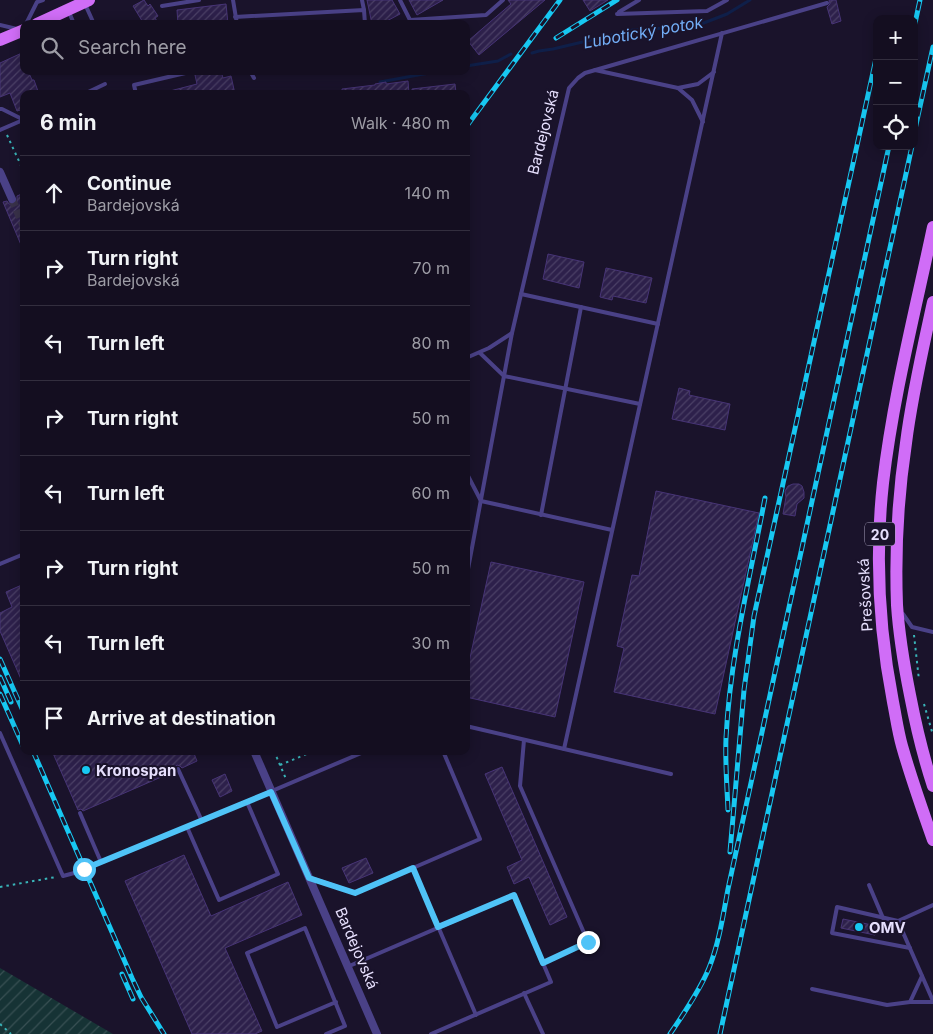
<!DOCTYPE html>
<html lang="en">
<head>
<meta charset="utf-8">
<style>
	body { margin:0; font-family:Inter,sans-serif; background:#1d1729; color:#f1f3f6 }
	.controls { position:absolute; right:15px; top:15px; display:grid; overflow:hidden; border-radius:10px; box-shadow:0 2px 12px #0003 }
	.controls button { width:45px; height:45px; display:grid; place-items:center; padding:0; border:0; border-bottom:1px solid #332e3e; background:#140e20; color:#f1f3f6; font:25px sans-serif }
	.stop { position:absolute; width:15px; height:15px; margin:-11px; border:4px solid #4fc3f7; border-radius:50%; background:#fff }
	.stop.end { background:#4fc3f7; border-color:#fff; box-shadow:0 1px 5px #0008 }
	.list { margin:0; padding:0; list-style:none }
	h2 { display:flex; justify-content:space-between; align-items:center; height:65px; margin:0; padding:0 20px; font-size:21px }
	h2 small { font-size:16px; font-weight:400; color:#9d9ca5 }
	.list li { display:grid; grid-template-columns:32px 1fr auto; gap:15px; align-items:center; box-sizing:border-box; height:75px; padding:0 20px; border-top:1px solid #332e3e }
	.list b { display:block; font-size:19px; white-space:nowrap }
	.list p { margin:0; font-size:16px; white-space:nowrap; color:#9d9ca5 }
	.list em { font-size:16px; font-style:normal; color:#9d9ca5 }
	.icon { flex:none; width:28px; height:28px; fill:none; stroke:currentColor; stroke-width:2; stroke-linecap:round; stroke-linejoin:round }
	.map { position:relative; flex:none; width:933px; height:1034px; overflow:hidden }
	.search { position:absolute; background:#140e20; box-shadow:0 2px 12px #0003; left:20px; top:20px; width:450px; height:55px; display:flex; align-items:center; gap:12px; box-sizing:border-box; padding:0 18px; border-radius:10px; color:#9d9ca5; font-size:19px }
	.panel { position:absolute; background:#140e20; box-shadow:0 2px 12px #0003; left:20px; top:90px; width:450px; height:665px; border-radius:10px }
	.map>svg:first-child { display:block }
	.garden { fill:url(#garden-furrows) }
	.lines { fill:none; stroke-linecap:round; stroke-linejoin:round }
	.stream { stroke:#0f1f49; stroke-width:3 }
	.building { fill:url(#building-hatch); stroke:#473476 }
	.minor-tunnel { stroke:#39324a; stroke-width:8; stroke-dasharray:8 4; stroke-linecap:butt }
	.path { stroke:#39b4b8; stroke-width:2; stroke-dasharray:2.5 4; stroke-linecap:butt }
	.service { stroke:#4a4187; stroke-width:4 }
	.minor { stroke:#4a4187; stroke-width:8 }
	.primary { stroke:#d06df7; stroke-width:12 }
	.rail-casing { stroke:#17c8f2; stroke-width:5 }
	.rail { stroke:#1a132b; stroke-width:3; stroke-dasharray:9; stroke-linecap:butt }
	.route { stroke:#4fc3f7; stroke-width:6 }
	.poi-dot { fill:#17c8f2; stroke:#1a132b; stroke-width:2 }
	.labels { text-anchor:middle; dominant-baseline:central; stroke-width:4; stroke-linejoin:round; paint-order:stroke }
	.shield { fill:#1a132b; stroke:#a9a2be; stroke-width:1 }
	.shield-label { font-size:14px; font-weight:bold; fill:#e6dffd }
	.street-label { font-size:15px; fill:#e6dffd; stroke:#1a132b }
	.poi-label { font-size:15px; font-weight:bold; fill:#e6dffd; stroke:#1a132b; text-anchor:start }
	.water-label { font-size:16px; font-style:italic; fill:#73aef7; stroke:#1a132b }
</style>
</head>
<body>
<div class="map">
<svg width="933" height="1034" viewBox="0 0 933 1034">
	<defs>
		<pattern id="garden-furrows" width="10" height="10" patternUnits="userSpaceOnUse" patternTransform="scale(1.25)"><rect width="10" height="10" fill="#163335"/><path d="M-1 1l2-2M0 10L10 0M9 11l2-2" fill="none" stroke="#385053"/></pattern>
		<pattern id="building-hatch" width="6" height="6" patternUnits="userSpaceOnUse" patternTransform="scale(1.25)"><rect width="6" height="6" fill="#2d204b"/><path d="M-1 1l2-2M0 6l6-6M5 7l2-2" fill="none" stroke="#4b4066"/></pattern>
	</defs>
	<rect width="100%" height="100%" fill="#1a132b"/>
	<path class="garden" d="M0 968 113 1034H0Z"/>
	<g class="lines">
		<g class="stream">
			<path d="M532 53 539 51 553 49 633 30 696 26 727 14 750 0"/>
			<path d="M466 66 498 61 511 54"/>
			<path d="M380 82 440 71"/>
		</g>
	</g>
	<g class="building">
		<path d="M144 0 148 6 150 4 158 16 155 18 159 24H144L133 6Z"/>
		<path d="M367 0H392L400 14 381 24H372Z"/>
		<path d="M409 0H443L417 15Z"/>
		<path d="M508 0H545L479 55 468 41 511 4Z"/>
		<path d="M583 0H608L590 11Z"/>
		<path d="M829 0H836L841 21 832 24 827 7 830 4Z"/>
		<path d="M226 4 228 24H178L177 10Z"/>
		<path d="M24 52V71H28L32 80H34L39 94H24V109L17 111 10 93 0 97V63Z"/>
		<path d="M198 71H221L223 78 231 76 235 94H170V91L197 84 195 75Z"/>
		<path d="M408 81 409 94H342V89L375 85V84L386 82V84Z"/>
		<path d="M455 84 456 93 412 94V89Z"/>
		<path d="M24 193V252L3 202 7 201 9 204H14L17 202V196Z"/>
		<path d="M548 254 584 262 579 288 543 279Z"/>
		<path d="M606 268 652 278 646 303 613 296 612 300 600 297Z"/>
		<path d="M679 388 690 391 689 395 730 404 725 430 672 419Z"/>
		<path d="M793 484H799L802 486 804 492V498L797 504 795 516 783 514 786 497 785 491 788 486Z"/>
		<path d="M656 491 759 513 715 714 614 692 624 648 617 646 618 641 632 575 639 576Z"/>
		<path d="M491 562 584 582 555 717 466 697V676Z"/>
		<path d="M24 584V686L0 631V613L12 607 6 592Z"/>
		<path d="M52 751H193L197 761 182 768 180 766 177 765 175 767V771L83 811 81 809 78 810Z"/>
		<path d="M502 767 567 917 550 925 529 877 514 884 507 867 522 860 485 774Z"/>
		<path d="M225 774 232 791 220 797 212 780Z"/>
		<path d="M184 855 211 916 288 882 302 915 225 948 262 1031 255 1034H192L125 881Z"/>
		<path d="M366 858 373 873 349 883 342 868Z"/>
		<path d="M843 919 877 926 875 935 841 928Z"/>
	</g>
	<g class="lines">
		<path class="minor-tunnel" d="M12 199 24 227"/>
		<g class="path">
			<path d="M7 135 24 172"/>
			<path d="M914 635 919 680"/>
			<path d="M924 704 933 735"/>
			<path d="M274 751 286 779"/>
			<path d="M280 765 314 751"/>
			<path d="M0 887 56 877"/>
			<path d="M0 1024 11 1034"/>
		</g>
		<g class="service">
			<path d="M233 0 237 24"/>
			<path d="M362 0 364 10"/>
			<path d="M400 0 410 20 486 15 503 0"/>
			<path d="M85 4 94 24"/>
			<path d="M162 6 199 0"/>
			<path d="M69 12 74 24"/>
			<path d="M619 12 639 0"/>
			<path d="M617 14 707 11 727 0"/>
			<path d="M235 17 364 10 365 24"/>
			<path d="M26 24 37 2 43 0"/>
			<path d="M0 25 17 29"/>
			<path d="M595 70 678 88 692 100 703 122"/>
			<path d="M250 71 254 78"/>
			<path d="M678 88 698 84 714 72"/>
			<path d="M84 94 105 84"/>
			<path d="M136 94 134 85 194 71"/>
			<path d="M0 109H2L24 120"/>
			<path d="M0 130 23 120"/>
			<path d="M521 294 658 324"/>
			<path d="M480 353 504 376 640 404"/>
			<path d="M466 358 489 348 512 333 569 88 578 78 585 73 827 3"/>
			<path d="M466 472 481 501 612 530"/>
			<path d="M541 515 581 307"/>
			<path d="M0 564 24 554"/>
			<path d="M466 580 512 333"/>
			<path d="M903 614 912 627 933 632"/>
			<path d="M466 726 671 774"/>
			<path d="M0 733 63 876 78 872 187 827 366 751"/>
			<path d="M524 740 520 786 588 942 543 963"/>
			<path d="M564 749 722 33"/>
			<path d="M178 769 202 821"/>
			<path d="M80 813 101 862"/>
			<path d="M187 827 219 900 278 874 247 802"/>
			<path d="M413 868 476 1015"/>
			<path d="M311 878 355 893 480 839 443 751"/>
			<path d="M869 885 883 918"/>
			<path d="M933 905 898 921 933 1001"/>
			<path d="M898 921 837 907 832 933 910 948"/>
			<path d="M347 967 514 895 551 982 431 1034"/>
			<path d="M812 989 887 1005 910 1002 922 976"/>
			<path d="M524 993 543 1034"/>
			<path d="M910 1002H933"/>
			<path d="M326 1034 345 1026 305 928 247 953 277 1027 336 1002"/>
		</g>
		<g class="minor">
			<path d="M0 172 12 199"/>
			<path d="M254 751 377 1034"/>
		</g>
		<g class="primary">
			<path d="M37 24 89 0"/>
			<path d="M0 40 24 30"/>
			<path d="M933 227C915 312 893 397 883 483 875 556 879 630 893 702 896 717 898 732 902 746 911 778 922 809 933 840"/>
			<path d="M933 302C923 348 912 395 906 443 898 496 895 551 897 605 899 635 904 665 910 695 916 726 923 756 933 786"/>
		</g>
		<g class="rail-casing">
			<g id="rail">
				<path d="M914 28 920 0"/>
				<path d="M556 38 617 0"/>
				<path d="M466 127 560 0"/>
				<path d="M914 134 933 47"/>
				<path d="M0 659 24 713"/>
				<path d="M0 677 11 702"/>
				<path d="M0 694 24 748"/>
				<path d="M33 751 132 978 141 997 164 1034"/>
				<path d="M728 810C727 786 725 762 726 738 730 657 750 577 765 498"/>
				<path d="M730 852 744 690 754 616 877 54"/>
				<path d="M122 974 133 999"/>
				<path d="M670 1034C683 1015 700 990 709 968 719 943 723 916 728 889L889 146"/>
				<path d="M720 1034 912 146"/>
			</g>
		</g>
		<use href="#rail" class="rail"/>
	</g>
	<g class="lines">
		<path class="route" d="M84 869 271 792 309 878 355 893 413 868 438 927 514 895 543 963 588 942"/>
	</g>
	<g class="poi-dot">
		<circle cx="86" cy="770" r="5"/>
		<circle cx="859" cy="927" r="5"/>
	</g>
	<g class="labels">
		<rect class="shield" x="865" y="522.5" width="30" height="23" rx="4"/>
		<g class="shield-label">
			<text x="880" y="534">20</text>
		</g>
		<g class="street-label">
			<text transform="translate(543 132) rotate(-76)">Bardejovská</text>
			<text transform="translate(865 595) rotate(-93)">Prešovská</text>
			<text transform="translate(357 948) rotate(67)">Bardejovská</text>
		</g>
		<g class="poi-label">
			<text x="96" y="770">Kronospan</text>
			<text x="869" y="927">OMV</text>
		</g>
		<g class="water-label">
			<text transform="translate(643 32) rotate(-10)">Ľubotický potok</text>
		</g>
	</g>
</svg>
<div class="controls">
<button>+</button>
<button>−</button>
<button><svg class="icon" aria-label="locate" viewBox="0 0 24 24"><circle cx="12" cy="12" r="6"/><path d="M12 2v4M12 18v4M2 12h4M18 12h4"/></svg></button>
</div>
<div class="stop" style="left:84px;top:869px"></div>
<div class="stop end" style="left:588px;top:942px"></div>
<div class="search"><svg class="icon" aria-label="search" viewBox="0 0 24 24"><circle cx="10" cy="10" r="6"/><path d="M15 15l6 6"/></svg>Search here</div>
<section class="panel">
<h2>6 min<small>Walk · 480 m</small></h2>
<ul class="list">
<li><svg class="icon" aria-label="ahead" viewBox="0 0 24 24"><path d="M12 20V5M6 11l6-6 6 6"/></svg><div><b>Continue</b><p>Bardejovská</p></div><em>140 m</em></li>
<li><svg class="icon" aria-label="right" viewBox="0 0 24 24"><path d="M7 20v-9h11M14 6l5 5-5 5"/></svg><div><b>Turn right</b><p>Bardejovská</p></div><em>70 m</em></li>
<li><svg class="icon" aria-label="left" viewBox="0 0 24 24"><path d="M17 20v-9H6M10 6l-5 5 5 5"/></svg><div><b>Turn left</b></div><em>80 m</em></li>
<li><svg class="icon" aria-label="right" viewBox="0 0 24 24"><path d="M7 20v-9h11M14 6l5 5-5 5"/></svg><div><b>Turn right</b></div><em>50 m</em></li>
<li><svg class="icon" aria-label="left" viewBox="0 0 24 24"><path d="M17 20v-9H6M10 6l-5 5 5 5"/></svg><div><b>Turn left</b></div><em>60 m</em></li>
<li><svg class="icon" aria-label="right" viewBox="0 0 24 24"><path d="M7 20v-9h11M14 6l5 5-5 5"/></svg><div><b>Turn right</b></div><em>50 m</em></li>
<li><svg class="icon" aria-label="left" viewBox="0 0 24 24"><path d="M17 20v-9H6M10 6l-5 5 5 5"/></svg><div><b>Turn left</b></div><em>30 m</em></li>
<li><svg class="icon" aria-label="arrive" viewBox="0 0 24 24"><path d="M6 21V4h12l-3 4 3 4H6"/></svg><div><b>Arrive at destination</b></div></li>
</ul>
</section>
</div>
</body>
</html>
